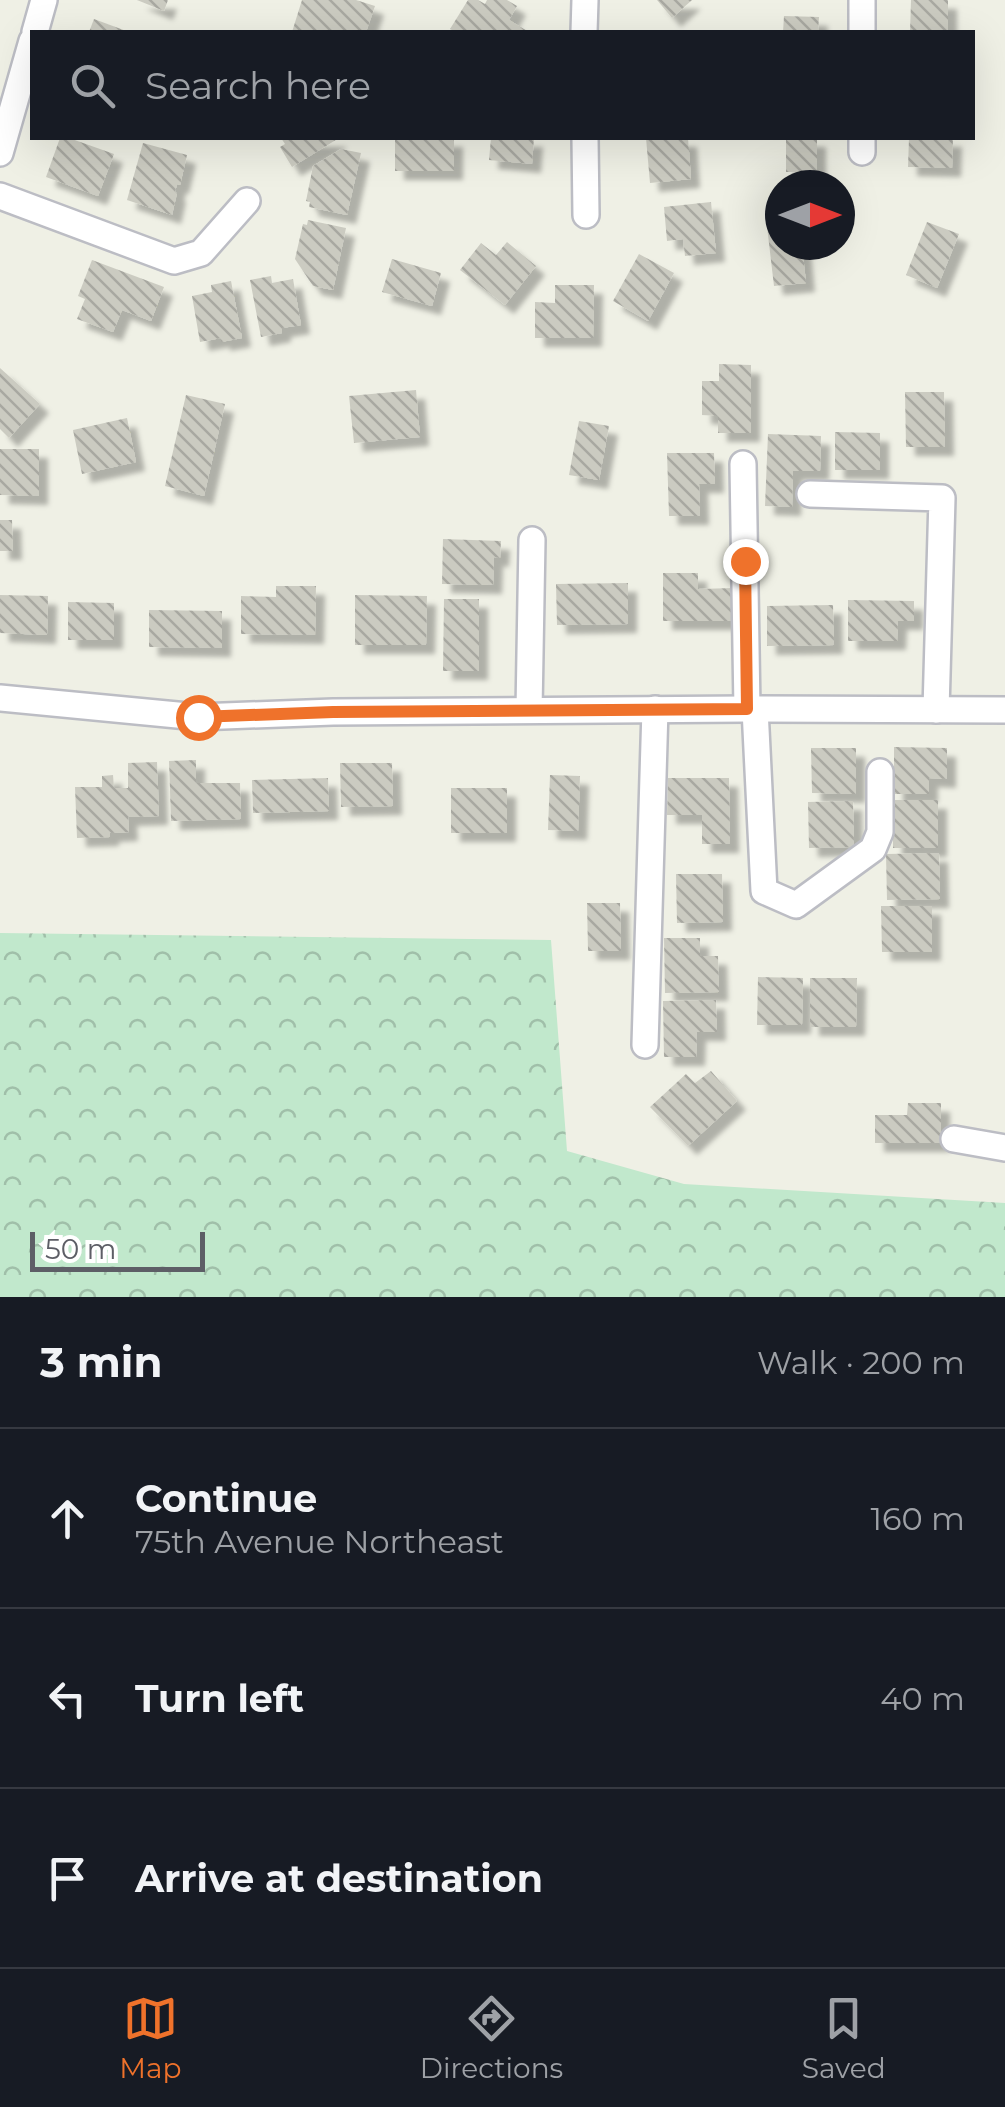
<!DOCTYPE html>
<html lang="en">
<head>
<meta charset="utf-8">
<style>
	body { margin:0; font-family:Montserrat,sans-serif; background:#242831; color:#f1f3f6 }
	.compass { position:absolute; left:765px; top:170px; width:90px; height:90px; border-radius:50%; background:#171b24; box-shadow:0 10px 40px #0002; rotate:90deg }
	.scale { position:absolute; left:30px; bottom:25px; width:175px; box-sizing:border-box; padding-left:10px; border:5px solid #5d5e66; border-top:0; font-size:28px; line-height:35px; white-space:nowrap; color:#5d5e66; -webkit-text-stroke:8px #fff; paint-order:stroke }
	.stop { position:absolute; width:30px; height:30px; margin:-22px; border:8px solid #ef722b; border-radius:50%; background:#fff }
	.stop.end { background:#ef722b; border-color:#fff; box-shadow:0 2px 10px #0008 }
	.list { margin:0; padding:0; list-style:none }
	h2 { display:flex; justify-content:space-between; align-items:center; height:130px; margin:0; padding:0 40px; font-size:42px }
	h2 small { font-size:32px; font-weight:400; color:#9ea1a6 }
	.list li { display:grid; grid-template-columns:65px 1fr auto; gap:30px; align-items:center; box-sizing:border-box; height:180px; padding:0 40px; border-top:2px solid #363941 }
	.list b { display:block; font-size:38px; white-space:nowrap }
	.list p { margin:0; font-size:32px; white-space:nowrap; color:#9ea1a6 }
	.list em { font-size:32px; font-style:normal; color:#9ea1a6 }
	.icon { flex:none; width:55px; height:55px; fill:none; stroke:currentColor; stroke-width:2; stroke-linecap:round; stroke-linejoin:round }
	.map { position:relative; flex:none; width:1005px; height:1297px; overflow:hidden }
	.search { position:absolute; background:#171b24; box-shadow:0 10px 40px #0002; left:30px; right:30px; top:30px; height:110px; display:flex; align-items:center; gap:25px; box-sizing:border-box; padding:0 35px; border-radius:0px; color:#9ea1a6; font-size:38px }
	.sheet { height:670px; background:#171b24 }
	nav { display:flex; justify-content:space-around; align-items:center; box-sizing:border-box; height:140px; border-top:2px solid #363941; background:#171b24; font-size:28px; color:#9ea1a6 }
	nav a { display:grid; justify-items:center; gap:5px }
	nav .on { color:#ef722b }
	.map>svg:first-child { display:block }
	.forest { fill:url(#forest-crowns) }
	.building { fill:url(#building-back-hatch); filter:url(#shadow) }
	.lines { fill:none; stroke-linecap:round; stroke-linejoin:round }
	.minor-casing { stroke:#bcbdc4; stroke-width:30 }
	.minor { stroke:#fff; stroke-width:25 }
	.route { stroke:#ef722b; stroke-width:12 }
</style>
</head>
<body>
<div class="map">
<svg width="1005" height="1297" viewBox="0 0 1005 1297">
	<defs>
		<pattern id="forest-crowns" width="20" height="18" patternUnits="userSpaceOnUse" patternTransform="scale(2.5)"><rect width="20" height="18" fill="#c1e8cc"/><path d="M2 6a3 3 0 1 1 6 0M12 15a3 3 0 1 1 6 0" fill="none" stroke="#a0bfa9"/></pattern>
		<pattern id="building-back-hatch" width="6" height="6" patternUnits="userSpaceOnUse" patternTransform="scale(2.5)"><rect width="6" height="6" fill="#cbcbc1"/><path d="M-1 5l2 2M0 0l6 6M5-1l2 2" fill="none" stroke="#a8a8a1"/></pattern>
		<filter id="shadow"><feDropShadow dx="9" dy="9" stdDeviation="2.5" flood-color="#0004"/></filter>
	</defs>
	<rect width="100%" height="100%" fill="#eff0e5"/>
	<path class="forest" d="M0 933 551 940 567 1151 684 1184 1005 1203V1297H0Z"/>
	<g class="building">
		<path d="M137 0H168L164 11Z"/>
		<path d="M302 0H356L375 6 366 32H292Z"/>
		<path d="M468 0H478L485 4 487 0H507L517 6 509 20 529 32H457L450 29Z"/>
		<path d="M657 0H692L672 18Z"/>
		<path d="M911 0H948V32H910Z"/>
		<path d="M784 16 819 17 818 32H783Z"/>
		<path d="M94 19 129 32H89Z"/>
		<path d="M60 138H69L114 154 98 196 46 177Z"/>
		<path d="M281 138H339L292 167 280 147 285 144Z"/>
		<rect x="395" y="138" width="59" height="33"/>
		<path d="M491 138H534L532 164 489 160Z"/>
		<path d="M646 138H688L691 179 650 183Z"/>
		<rect x="786" y="138" width="31" height="34"/>
		<path d="M909 138H953L952 168 908 167Z"/>
		<path d="M143 143 187 155 180 185 177 184 175 192 177 193 172 215 127 200Z"/>
		<path d="M341 149 361 153 347 215 309 207 310 202 306 201 313 166Z"/>
		<path d="M711 202 716 253 685 256 683 239 667 241 664 207Z"/>
		<path d="M780 216V245H802L806 283 774 286 766 218Z"/>
		<path d="M308 220 346 228 333 290 313 286 295 259 303 224 307 225Z"/>
		<path d="M927 222 959 234 937 288 906 275Z"/>
		<path d="M507 242 536 266 505 305 460 270 481 243 496 255Z"/>
		<path d="M639 254 674 273 648 321 613 301Z"/>
		<path d="M392 259 441 273 432 306 382 292Z"/>
		<path d="M92 260 164 287 151 321 122 310 113 332 77 319 85 299 78 296Z"/>
		<path d="M271 276 272 283 293 279 301 325 282 328V333L261 337 250 280Z"/>
		<path d="M231 281 242 338 221 342V338L200 342 192 296 212 292 211 285Z"/>
		<path d="M555 285H594L593 338H535V302L555 303Z"/>
		<path d="M719 364 751 365V433H718V416L702 415V381H719Z"/>
		<path d="M0 368 40 404 9 438 0 429Z"/>
		<path d="M416 390 420 437 354 443 349 396Z"/>
		<path d="M905 392H944L945 447H906Z"/>
		<path d="M186 395 225 404 204 496 165 486Z"/>
		<path d="M127 418 136 462 82 474 73 430Z"/>
		<path d="M579 421 609 426 599 480 569 475Z"/>
		<path d="M835 432 880 433V470H835Z"/>
		<path d="M768 434 821 436 820 471H793L792 507 765 506Z"/>
		<path d="M0 449H39V496L0 495Z"/>
		<path d="M667 453H714L715 484H699L700 516H669Z"/>
		<path d="M0 520H12L13 551H0Z"/>
		<path d="M443 539 501 541 500 558 494 557 493 585 442 584Z"/>
		<path d="M663 573H698V589L734 588V621H663Z"/>
		<path d="M628 583V624L557 625 556 584Z"/>
		<path d="M276 586H316L315 635 241 634V596L276 597Z"/>
		<path d="M0 595 48 596 47 635 0 633Z"/>
		<path d="M355 595 427 596 426 645H355Z"/>
		<path d="M444 599H479V671H443Z"/>
		<path d="M848 600 914 601V621H898L897 641H848Z"/>
		<path d="M68 602 114 603V640H68Z"/>
		<path d="M833 605 834 645 767 646V606Z"/>
		<path d="M149 610 222 611V648L149 647Z"/>
		<path d="M894 747 947 748V779L929 778V794H894Z"/>
		<path d="M811 748H856V794L812 793Z"/>
		<path d="M196 760V783H240L241 819 171 821 169 761Z"/>
		<path d="M157 762 159 816 128 817 129 832 110 833V837L77 838 75 787H102V776L113 775 114 788H128V763Z"/>
		<path d="M340 763H392L393 806 341 807Z"/>
		<path d="M550 775 580 776 578 831 548 830Z"/>
		<path d="M328 778 329 811 253 813 252 780Z"/>
		<path d="M668 778H729L730 844H702V815H667Z"/>
		<rect x="451" y="788" width="56" height="45"/>
		<rect x="893" y="800" width="45" height="48"/>
		<path d="M853 801 854 847 809 848 808 802Z"/>
		<path d="M939 853 940 899 887 900 886 854Z"/>
		<path d="M676 874H722L723 922 677 923Z"/>
		<path d="M587 903H620L621 951H588Z"/>
		<path d="M881 906H932V952H882Z"/>
		<path d="M664 938H700V956H718L719 992 665 993Z"/>
		<path d="M758 977 803 978 802 1025H757Z"/>
		<path d="M810 978H857L856 1027H810Z"/>
		<path d="M716 1000 717 1032H697L696 1057H664L663 1001Z"/>
		<path d="M711 1071 737 1101 688 1146 650 1107 686 1074 695 1083Z"/>
		<path d="M908 1103H941V1143H875V1115H907Z"/>
	</g>
	<g class="lines">
		<g class="minor-casing">
			<g id="minor">
				<path d="M862 0V32"/>
				<path d="M35 32 44 0"/>
				<path d="M584 32 585 0"/>
				<path d="M585 138 586 215"/>
				<path d="M862 138V152"/>
				<path d="M0 153 32 41"/>
				<path d="M0 196 174 261 201 253 247 201"/>
				<path d="M743 464 747 709"/>
				<path d="M810 494 942 498 936 710"/>
				<path d="M0 698 198 717 333 712 747 709 1005 710"/>
				<path d="M755 709 764 891 796 905 873 849 880 832V772"/>
				<path d="M529 710 532 540"/>
				<path d="M645 1045 655 709"/>
				<path d="M954 1139 1005 1148"/>
			</g>
		</g>
		<use href="#minor" class="minor"/>
	</g>
	<g class="lines">
		<path class="route" d="M198 717 333 712 747 709 745 561"/>
	</g>
</svg>
<svg class="compass" viewBox="-18 -18 36 36"><path d="M0-13l5 13h-10z" fill="#e53935"/><path d="M0 13l5-13h-10z" fill="#9ea1a6"/></svg>
<div class="scale">50 m</div>
<div class="stop" style="left:198px;top:717px"></div>
<div class="stop end" style="left:745px;top:561px"></div>
<div class="search"><svg class="icon" aria-label="search" viewBox="0 0 24 24"><circle cx="10" cy="10" r="6"/><path d="M15 15l6 6"/></svg>Search here</div>
</div>
<section class="sheet">
<h2>3 min<small>Walk · 200 m</small></h2>
<ul class="list">
<li><svg class="icon" aria-label="ahead" viewBox="0 0 24 24"><path d="M12 20V5M6 11l6-6 6 6"/></svg><div><b>Continue</b><p>75th Avenue Northeast</p></div><em>160 m</em></li>
<li><svg class="icon" aria-label="left" viewBox="0 0 24 24"><path d="M17 20v-9H6M10 6l-5 5 5 5"/></svg><div><b>Turn left</b></div><em>40 m</em></li>
<li><svg class="icon" aria-label="arrive" viewBox="0 0 24 24"><path d="M6 21V4h12l-3 4 3 4H6"/></svg><div><b>Arrive at destination</b></div></li>
</ul>
</section>
<nav>
<a class="on"><svg class="icon" aria-label="map" viewBox="0 0 24 24"><path d="M3 6l6-2 6 2 6-2v14l-6 2-6-2-6 2zM9 4v14M15 6v14"/></svg>Map</a>
<a><svg class="icon" aria-label="directions" viewBox="0 0 24 24"><path d="M12 3l9 9-9 9-9-9zM9 14v-3h6M13 9l2 2-2 2"/></svg>Directions</a>
<a><svg class="icon" aria-label="saved" viewBox="0 0 24 24"><path d="M7 4h10v16l-5-4-5 4z"/></svg>Saved</a>
</nav>
</body>
</html>
